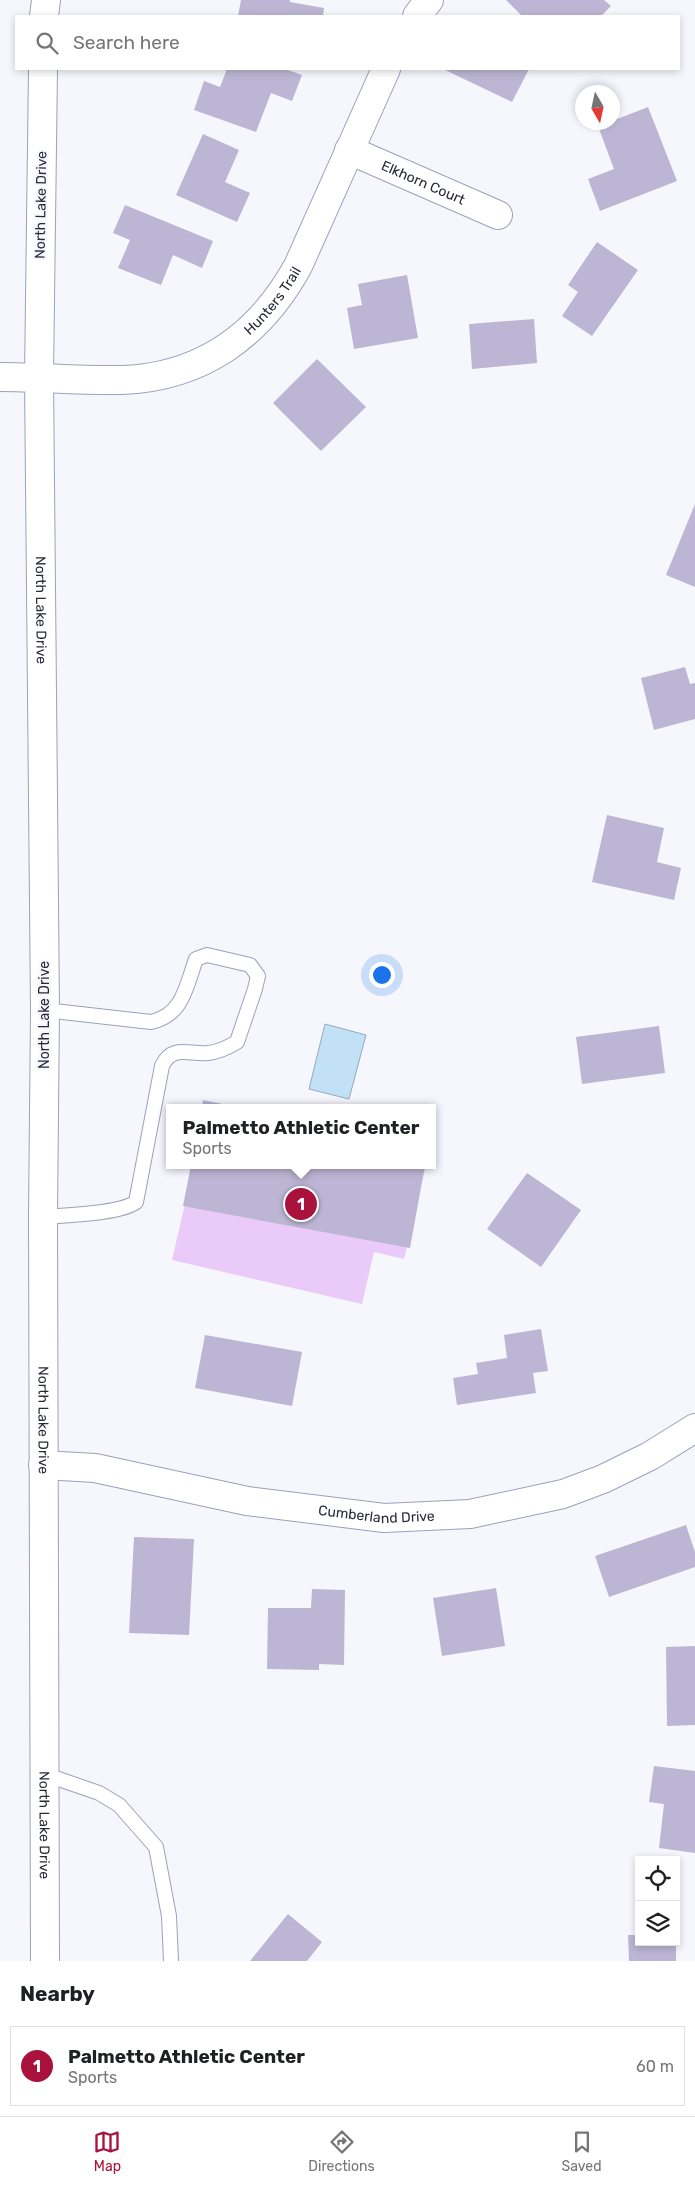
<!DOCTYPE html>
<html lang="en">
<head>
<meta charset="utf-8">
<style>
	body { margin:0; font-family:Rubik,sans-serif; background:#f2f2f2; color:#202124 }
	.controls { position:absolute; right:15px; bottom:15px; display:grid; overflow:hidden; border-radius:0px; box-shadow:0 2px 8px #0003 }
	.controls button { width:45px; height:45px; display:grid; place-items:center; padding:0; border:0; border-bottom:1px solid #e0e0e0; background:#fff; color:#202124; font:25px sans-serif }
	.compass { position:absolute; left:575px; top:85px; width:45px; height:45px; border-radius:50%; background:#fff; box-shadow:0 2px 8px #0003; rotate:171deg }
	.you { position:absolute; left:381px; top:974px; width:18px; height:18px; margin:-12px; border:4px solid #fff; border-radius:50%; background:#1a73e8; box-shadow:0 0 0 8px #1a73e833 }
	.badge { display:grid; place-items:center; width:32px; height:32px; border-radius:50%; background:#a9123c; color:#fff; font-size:16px; font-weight:700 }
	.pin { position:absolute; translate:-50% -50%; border:2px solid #fff; box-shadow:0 1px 5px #0006 }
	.popup { position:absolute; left:166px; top:1104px; width:270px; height:65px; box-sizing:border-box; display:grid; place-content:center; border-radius:0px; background:#fff; filter:drop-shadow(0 1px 4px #0005); font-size:16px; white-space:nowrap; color:#757577 }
	.popup b { font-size:19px; color:#202124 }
	.popup::after { content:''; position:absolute; left:50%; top:100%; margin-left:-10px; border:10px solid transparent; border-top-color:#fff }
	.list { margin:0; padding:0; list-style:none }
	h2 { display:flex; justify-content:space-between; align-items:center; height:65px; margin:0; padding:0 20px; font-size:21px }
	h2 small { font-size:16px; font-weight:400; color:#757577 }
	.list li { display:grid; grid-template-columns:32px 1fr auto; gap:15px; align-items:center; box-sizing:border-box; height:80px; margin:0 10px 10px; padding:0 10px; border:1px solid #e0e0e0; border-radius:0px }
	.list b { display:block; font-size:19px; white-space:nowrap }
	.list p { margin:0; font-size:16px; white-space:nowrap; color:#757577 }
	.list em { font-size:16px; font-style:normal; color:#757577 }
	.icon { flex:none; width:28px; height:28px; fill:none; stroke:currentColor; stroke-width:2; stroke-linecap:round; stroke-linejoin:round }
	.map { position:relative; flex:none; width:695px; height:1961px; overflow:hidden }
	.search { position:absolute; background:#fff; box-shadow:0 2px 8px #0003; left:15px; right:15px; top:15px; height:55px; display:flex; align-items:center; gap:12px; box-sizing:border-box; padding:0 18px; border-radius:0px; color:#757577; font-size:19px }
	.sheet { height:155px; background:#fff }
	nav { display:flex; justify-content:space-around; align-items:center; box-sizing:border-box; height:70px; border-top:1px solid #e0e0e0; background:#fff; font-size:14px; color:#757577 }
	nav a { display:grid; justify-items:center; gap:2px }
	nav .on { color:#a9123c }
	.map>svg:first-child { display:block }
	.green { fill:#e9caf8 }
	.water { fill:#c2e1f6; stroke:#94aabc }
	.building { fill:#bcb6d4 }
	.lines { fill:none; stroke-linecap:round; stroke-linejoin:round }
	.lane-casing { stroke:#9ba1be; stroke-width:16 }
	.street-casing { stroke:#9ba1be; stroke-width:30 }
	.secondary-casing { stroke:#9ba1be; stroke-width:30 }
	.lane { stroke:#fff; stroke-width:14 }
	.street { stroke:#fff; stroke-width:28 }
	.secondary { stroke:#fff; stroke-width:28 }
	.labels { text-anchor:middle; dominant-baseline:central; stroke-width:4.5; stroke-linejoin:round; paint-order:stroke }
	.street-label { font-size:14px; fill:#282a36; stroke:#f6f7fd }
</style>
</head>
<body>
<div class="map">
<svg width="695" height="1961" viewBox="0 0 695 1961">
	<rect width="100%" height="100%" fill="#f6f7fd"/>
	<path class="green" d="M194 1165H426L404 1259 374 1252 362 1304 172 1260Z"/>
	<path class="water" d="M325 1024 366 1035 349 1099 309 1089Z"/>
	<g class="building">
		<path d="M241 0H290V2L324 8 323 16H238Z"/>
		<path d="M506 0H604L611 6 601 16H522Z"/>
		<path d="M227 69H285L302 75 292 101 271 93 256 132 194 110 204 81 220 87Z"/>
		<path d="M443 69H529L512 102Z"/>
		<path d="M648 107 677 181 600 211 588 179 614 169 598 126 612 122V121Z"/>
		<path d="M203 134 239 150 225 182 250 193 237 222 176 195Z"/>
		<path d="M125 205 213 241 202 268 173 255 161 285 118 268 130 240 113 233Z"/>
		<path d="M597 242 638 270 592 336 562 316 578 292 568 285Z"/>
		<path d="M407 275 418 338 354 349 347 308 362 305 358 284Z"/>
		<path d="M534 319 537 363 472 369 469 324Z"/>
		<path d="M317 359 366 407 321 451 273 403Z"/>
		<path d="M695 504V587L666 575Z"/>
		<path d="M685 667 690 684 695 683V719L654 730 641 678Z"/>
		<path d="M607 815 664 828 657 862 681 868 674 900 592 882Z"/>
		<path d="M659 1026 665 1073 582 1084 576 1037Z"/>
		<path d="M203 1100 237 1107V1108H202Z"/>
		<path d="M191 1165H425L410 1248 183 1206Z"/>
		<path d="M527 1173 581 1210 541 1267 487 1229Z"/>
		<path d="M541 1329 548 1371 533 1373 536 1393 457 1405 453 1378 478 1374 476 1363 507 1358 504 1335Z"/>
		<path d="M205 1335 302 1352 292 1406 195 1388Z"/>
		<path d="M686 1525 695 1552V1567L609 1597 595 1556Z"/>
		<path d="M134 1537 194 1539 189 1635 129 1633Z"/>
		<path d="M496 1588 505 1646 442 1656 433 1598Z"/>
		<path d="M312 1589 345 1590 344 1665 319 1664V1670L267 1669 268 1608H311Z"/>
		<path d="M695 1646V1725L667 1726 666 1647Z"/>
		<path d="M654 1766 695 1771V1853L659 1848 664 1804 649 1802Z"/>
		<path d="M288 1914 322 1942 307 1961H250Z"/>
		<path d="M628 1935H639V1942H676V1961H629Z"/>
	</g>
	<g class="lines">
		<g class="lane-casing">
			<g id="lane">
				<path d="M43 1217C65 1215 120 1214 136 1202L162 1066C172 1044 189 1055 208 1053 219 1052 227 1048 237 1042L255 989 258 976 250 965 207 955 196 959C186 987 183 1015 151 1022L45 1010"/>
				<path d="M44 1774 99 1793 119 1805 156 1847 169 1916 171 1961"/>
			</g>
		</g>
		<g class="street-casing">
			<g id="street">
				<path d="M417 16 429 0"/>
				<path id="s1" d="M349 150 498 215"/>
				<path id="s2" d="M0 377C40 377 81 381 122 380 202 377 260 335 298 266L386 69"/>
				<path id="s3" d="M43 1465 95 1468 247 1501 384 1518 470 1514 563 1494 603 1479 650 1456 695 1428"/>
			</g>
		</g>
		<g class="secondary-casing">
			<g id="secondary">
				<path d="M44 16 46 0"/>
				<path id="s4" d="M43 69 39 377 45 1010 43 1217 45 1961"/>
			</g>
		</g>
		<use href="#lane" class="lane"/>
		<use href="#street" class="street"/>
		<use href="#secondary" class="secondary"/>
	</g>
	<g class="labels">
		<g class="street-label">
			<text stroke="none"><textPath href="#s1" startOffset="81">Elkhorn Court</textPath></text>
			<text transform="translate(41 205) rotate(-89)">North Lake Drive</text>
			<text stroke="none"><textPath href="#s2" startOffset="299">Hunters Trail</textPath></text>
			<text stroke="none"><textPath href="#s4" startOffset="541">North Lake Drive</textPath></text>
			<text transform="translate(44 1015) rotate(-90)">North Lake Drive</text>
			<text stroke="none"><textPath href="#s4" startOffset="1351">North Lake Drive</textPath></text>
			<text stroke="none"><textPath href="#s3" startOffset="338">Cumberland Drive</textPath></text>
			<text stroke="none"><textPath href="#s4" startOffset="1756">North Lake Drive</textPath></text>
		</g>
	</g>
</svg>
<div class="controls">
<button><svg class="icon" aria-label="locate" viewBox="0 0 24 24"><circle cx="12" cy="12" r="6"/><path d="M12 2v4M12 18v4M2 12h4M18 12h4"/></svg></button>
<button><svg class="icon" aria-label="layers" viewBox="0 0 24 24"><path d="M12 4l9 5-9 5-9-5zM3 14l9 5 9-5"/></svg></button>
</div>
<svg class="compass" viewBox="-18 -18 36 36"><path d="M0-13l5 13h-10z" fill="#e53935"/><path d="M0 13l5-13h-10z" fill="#757577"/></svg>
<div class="you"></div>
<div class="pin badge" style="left:301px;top:1204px">1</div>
<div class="popup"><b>Palmetto Athletic Center</b>Sports</div>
<div class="search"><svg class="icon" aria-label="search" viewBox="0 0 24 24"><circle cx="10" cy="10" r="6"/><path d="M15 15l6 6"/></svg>Search here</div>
</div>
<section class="sheet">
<h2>Nearby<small></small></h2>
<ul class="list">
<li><span class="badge">1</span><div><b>Palmetto Athletic Center</b><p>Sports</p></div><em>60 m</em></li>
</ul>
</section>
<nav>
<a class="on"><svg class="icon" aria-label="map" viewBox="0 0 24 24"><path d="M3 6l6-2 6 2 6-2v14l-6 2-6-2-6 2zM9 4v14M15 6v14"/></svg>Map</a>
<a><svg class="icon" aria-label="directions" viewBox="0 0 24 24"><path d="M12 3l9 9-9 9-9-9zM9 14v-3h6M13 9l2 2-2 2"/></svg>Directions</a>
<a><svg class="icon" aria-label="saved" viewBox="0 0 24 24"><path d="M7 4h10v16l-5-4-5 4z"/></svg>Saved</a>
</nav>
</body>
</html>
